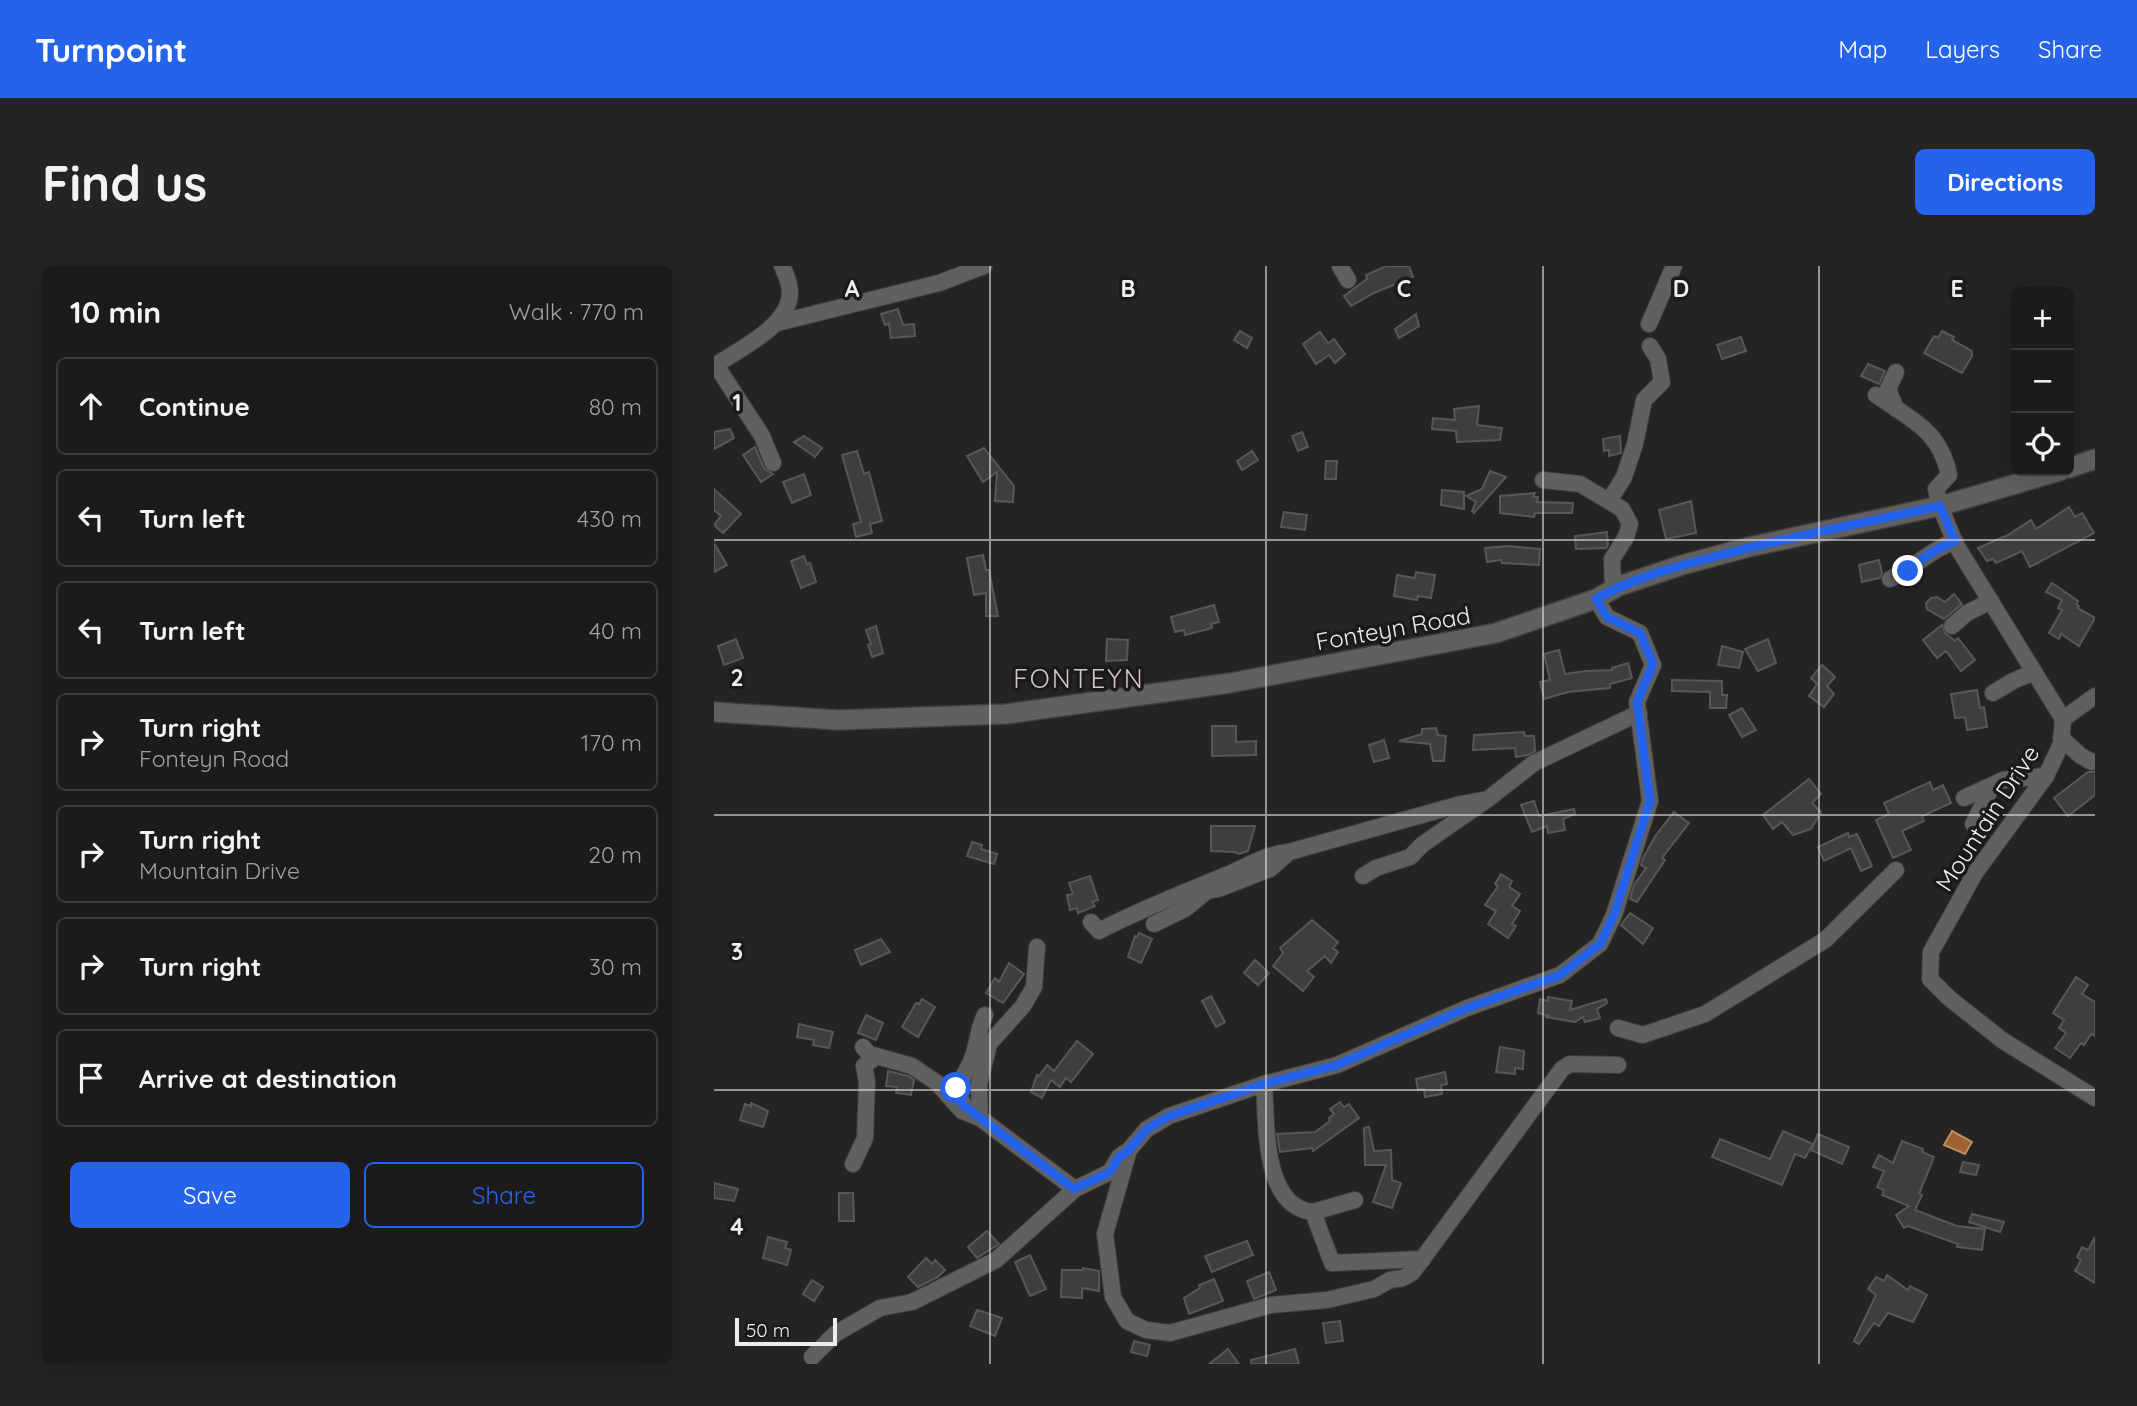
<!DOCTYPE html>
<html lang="en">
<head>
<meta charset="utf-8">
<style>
	body { margin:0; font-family:Quicksand,sans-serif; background:#252423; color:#f1f3f6 }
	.controls { position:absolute; right:21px; top:21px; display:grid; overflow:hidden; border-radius:10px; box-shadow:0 7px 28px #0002 }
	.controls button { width:63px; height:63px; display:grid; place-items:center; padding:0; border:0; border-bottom:2px solid #3a3939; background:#1c1b1a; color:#f1f3f6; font:35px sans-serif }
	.scale { position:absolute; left:21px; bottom:18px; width:102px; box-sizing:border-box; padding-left:7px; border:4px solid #f0eeed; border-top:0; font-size:19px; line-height:24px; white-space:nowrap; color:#f0eeed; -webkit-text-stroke:5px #1c1a19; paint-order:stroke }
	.stop { position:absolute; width:21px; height:21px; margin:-16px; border:5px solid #2563eb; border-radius:50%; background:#fff }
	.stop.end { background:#2563eb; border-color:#fff; box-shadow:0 2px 7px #0008 }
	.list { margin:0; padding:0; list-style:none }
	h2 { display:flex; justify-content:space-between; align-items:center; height:91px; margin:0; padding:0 28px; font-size:30px }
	h2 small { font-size:23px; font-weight:400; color:#a0a1a2 }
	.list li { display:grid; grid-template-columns:46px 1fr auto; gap:21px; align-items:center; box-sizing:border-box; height:98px; margin:0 14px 14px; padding:0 14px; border:2px solid #3a3939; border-radius:10px }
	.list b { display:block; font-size:26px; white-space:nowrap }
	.list p { margin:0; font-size:23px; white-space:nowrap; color:#a0a1a2 }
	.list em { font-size:23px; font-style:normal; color:#a0a1a2 }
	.actions { display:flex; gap:14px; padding:21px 28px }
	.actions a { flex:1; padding:16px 0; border:2px solid #2563eb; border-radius:10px; text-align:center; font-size:24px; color:#2563eb }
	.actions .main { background:#2563eb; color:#fff }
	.icon { flex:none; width:38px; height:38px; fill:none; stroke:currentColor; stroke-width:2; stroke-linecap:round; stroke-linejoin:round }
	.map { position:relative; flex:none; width:1381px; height:1098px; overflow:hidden; border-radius:10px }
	header { display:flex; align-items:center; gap:42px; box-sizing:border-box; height:98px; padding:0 35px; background:#2563eb; color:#fff }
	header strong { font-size:33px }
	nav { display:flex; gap:38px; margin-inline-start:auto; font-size:24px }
	.intro { display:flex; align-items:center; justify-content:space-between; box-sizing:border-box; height:168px; padding:0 42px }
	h1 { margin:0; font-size:49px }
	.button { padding:18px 32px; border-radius:10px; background:#2563eb; color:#fff; font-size:24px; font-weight:700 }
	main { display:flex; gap:42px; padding:0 42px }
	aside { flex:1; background:#1c1b1a; border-radius:10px; box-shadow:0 7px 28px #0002 }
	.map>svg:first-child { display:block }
	.water { fill:#9e6330; stroke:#b78d69; stroke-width:2 }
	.building { fill:#403e3c; stroke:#595755; stroke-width:2 }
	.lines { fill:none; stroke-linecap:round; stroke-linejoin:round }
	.minor-casing { stroke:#403e3d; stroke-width:18 }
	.tertiary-casing { stroke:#403e3d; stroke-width:22 }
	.minor { stroke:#62605e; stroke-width:16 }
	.tertiary { stroke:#62605e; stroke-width:19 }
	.route { stroke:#2563eb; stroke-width:9 }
	.grid { fill:none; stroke:#f0eeed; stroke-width:2; stroke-opacity:0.55 }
	.labels { text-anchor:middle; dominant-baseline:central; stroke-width:7; stroke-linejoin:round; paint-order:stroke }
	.street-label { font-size:24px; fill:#f0eeed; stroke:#1c1a19 }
	.neighbourhood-label { font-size:26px; letter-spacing:2px; fill:#cdc9c7; stroke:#1c1a19 }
	.grid-label { font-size:23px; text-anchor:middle; font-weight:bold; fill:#f0eeed; stroke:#1c1a19; stroke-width:7; stroke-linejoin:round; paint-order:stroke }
</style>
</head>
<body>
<header>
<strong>Turnpoint</strong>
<nav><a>Map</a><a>Layers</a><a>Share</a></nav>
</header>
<div class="intro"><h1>Find us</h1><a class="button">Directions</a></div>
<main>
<aside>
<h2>10 min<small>Walk · 770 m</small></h2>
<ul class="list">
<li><svg class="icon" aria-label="ahead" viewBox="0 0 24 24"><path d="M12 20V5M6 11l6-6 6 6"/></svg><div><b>Continue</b></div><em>80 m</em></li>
<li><svg class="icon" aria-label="left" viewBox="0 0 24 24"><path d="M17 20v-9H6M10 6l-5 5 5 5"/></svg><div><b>Turn left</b></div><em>430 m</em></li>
<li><svg class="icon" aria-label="left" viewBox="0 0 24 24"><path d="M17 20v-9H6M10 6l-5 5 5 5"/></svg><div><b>Turn left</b></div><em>40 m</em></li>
<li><svg class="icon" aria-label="right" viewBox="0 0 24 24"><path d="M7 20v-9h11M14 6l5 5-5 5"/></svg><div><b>Turn right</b><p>Fonteyn Road</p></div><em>170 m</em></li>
<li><svg class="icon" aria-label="right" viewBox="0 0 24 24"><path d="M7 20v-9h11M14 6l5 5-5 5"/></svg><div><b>Turn right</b><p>Mountain Drive</p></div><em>20 m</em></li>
<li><svg class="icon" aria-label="right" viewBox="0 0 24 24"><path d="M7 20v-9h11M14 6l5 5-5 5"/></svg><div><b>Turn right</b></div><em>30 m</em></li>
<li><svg class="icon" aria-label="arrive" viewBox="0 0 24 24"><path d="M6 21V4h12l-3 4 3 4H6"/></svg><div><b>Arrive at destination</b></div></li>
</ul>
<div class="actions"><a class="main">Save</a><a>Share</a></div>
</aside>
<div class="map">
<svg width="1381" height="1098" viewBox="0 0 1381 1098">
	<rect width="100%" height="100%" fill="#262422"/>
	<path class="water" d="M1238 865 1258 876 1251 888 1230 879Z"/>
	<g class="building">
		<path d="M672 0H695L699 11 660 27 637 40 630 30 653 13 652 9Z"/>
		<path d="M184 43 189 59 200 58 201 70 177 72 175 58 171 59 167 48Z"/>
		<path d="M702 48 705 60 685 72 681 63Z"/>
		<path d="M526 65 538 72 533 82 520 74Z"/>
		<path d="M1228 65 1240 71 1238 74 1258 85V90L1248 107 1210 87 1220 70 1224 72Z"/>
		<path d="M606 66 614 77 620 73 631 88 621 97 615 89 602 98 589 78Z"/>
		<path d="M1027 71 1032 85 1008 93 1003 79Z"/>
		<path d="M1154 98 1171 105 1165 118 1147 110Z"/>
		<path d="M765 140 763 159 788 162 786 174 743 176 742 165 718 163 719 152 741 154 740 143Z"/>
		<path d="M16 163 20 172 0 183V166Z"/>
		<path d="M588 166 594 181 584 185 578 170Z"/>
		<path d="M90 170 108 182 101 191 80 176Z"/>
		<path d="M906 170 907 187 895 190V184L890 185 889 173Z"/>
		<path d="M41 181 50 202 59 208 47 216 29 189Z"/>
		<path d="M270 182 300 220 299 236 281 235 283 206 269 216 253 190Z"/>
		<path d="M143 185 150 208 155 206 168 255 156 258 158 267 142 271 139 258 147 256 128 189Z"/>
		<path d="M538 185 544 194 528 204 523 195Z"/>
		<path d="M612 195H623L622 213H611Z"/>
		<path d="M776 205 792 211 760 247 758 245 762 236 752 230 768 223Z"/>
		<path d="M90 208 97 229 78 237 69 216Z"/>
		<path d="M0 223 27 248 9 267 0 259 7 250 0 244Z"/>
		<path d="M728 224 750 226V243L727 239Z"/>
		<path d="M821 227 819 231H824L823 236 859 237 858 247H821L820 251 786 247V230Z"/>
		<path d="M977 235 982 267 952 273 945 244Z"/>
		<path d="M1355 241 1361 251 1368 247 1380 267 1316 301 1308 285 1282 297 1279 293 1273 295 1264 282 1294 269 1317 254 1322 263Z"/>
		<path d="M570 246 593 249 591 264 567 261Z"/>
		<path d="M893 266 894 279 892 282 862 283 861 270Z"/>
		<path d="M0 277 13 299 0 306Z"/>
		<path d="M794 280 826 283 825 299 788 297 787 294 773 296 771 282Z"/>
		<path d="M269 289 272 304H275L284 350H272V327L260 329 253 292Z"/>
		<path d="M90 290 93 298 96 297 102 316 87 322 77 295Z"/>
		<path d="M1165 294 1168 307 1166 312 1148 316 1145 299Z"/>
		<path d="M702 306 721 309 717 332 704 330 703 334 680 330 683 309 701 312Z"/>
		<path d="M1338 317 1364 335 1362 338 1365 340 1364 342 1381 352 1365 380 1347 368 1345 373 1335 367 1348 344 1344 342 1348 334 1332 326Z"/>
		<path d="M1240 328 1248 338 1230 353 1213 343 1212 337 1217 332 1223 331 1231 336Z"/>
		<path d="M500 339 505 356 497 358 498 362 471 369 470 364 461 366 457 351Z"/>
		<path d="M1228 359 1231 367 1241 375 1244 372 1261 394 1247 405 1232 385 1223 392 1209 374Z"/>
		<path d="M162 360 169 387 158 391 154 379 157 378 152 364Z"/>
		<path d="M22 373 29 392 10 399 4 380Z"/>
		<path d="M393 373 414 374 413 394 392 395Z"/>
		<path d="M1054 373 1062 397 1044 405 1031 383Z"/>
		<path d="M1008 380 1029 386 1025 402 1004 399Z"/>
		<path d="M845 384 851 408 872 405 898 404V402L914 397 918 412 896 418V422L854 426 830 433 826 416 836 414 830 388Z"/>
		<path d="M1108 399 1121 411 1113 420 1120 428 1110 441 1095 430 1103 418 1097 412Z"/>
		<path d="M958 414 1008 415V429H1013L1012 442H996V426L958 425Z"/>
		<path d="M1263 424 1266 442 1270 441 1273 461 1253 464 1251 451 1241 452 1237 428Z"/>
		<path d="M1028 442 1042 464 1028 471 1015 449Z"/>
		<path d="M498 460H522V476L542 475V489L498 490Z"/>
		<path d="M722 462 724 469 732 470 730 495H719L716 478 685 475 708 468V463Z"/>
		<path d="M810 466 811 470H820L821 485 814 489 802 491 801 482 759 484 760 469Z"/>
		<path d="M670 474 675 492 660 496 655 479Z"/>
		<path d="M1374 506H1381V529L1354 550 1340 532Z"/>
		<path d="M1095 513 1107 528 1098 537 1107 546 1097 563 1079 569 1068 556 1059 563 1049 549Z"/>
		<path d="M1216 516 1219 524 1229 519 1237 537 1208 550 1210 555 1188 565 1197 584 1179 592 1162 554 1175 548 1170 537Z"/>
		<path d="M820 535 825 550 860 543 861 548 849 553 851 564 834 567 833 560 818 566 807 539Z"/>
		<path d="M960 546 975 557 948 592 951 594 923 636 916 633 920 619 932 602 927 599 929 592 942 569Z"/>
		<path d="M497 560H541L534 585 525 588 520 586 497 585Z"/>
		<path d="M1134 567 1135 571 1143 568 1158 600 1147 605 1137 582 1110 595 1104 581Z"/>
		<path d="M258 576 268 579 267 583 283 588 280 598 253 590Z"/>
		<path d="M787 608 798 615 795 621 806 628 798 640 806 645 798 658 802 660 794 672 774 658 782 645 771 639 784 620 781 618Z"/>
		<path d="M376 610 384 634 378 636 381 640 364 647 363 642 356 644 353 629 359 628 355 617Z"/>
		<path d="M916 647 939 662 929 678 907 659Z"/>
		<path d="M598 654 624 676 619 682 624 686 617 697 611 690 593 705 600 711 589 725 559 700 569 687 566 682Z"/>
		<path d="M425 667 438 673 427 697 414 691 421 670 423 671Z"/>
		<path d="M167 673 176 686 147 699 141 684Z"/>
		<path d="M541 694 555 707 544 719 530 707Z"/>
		<path d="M295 697 310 708 289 737 272 727 281 712 285 716Z"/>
		<path d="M1362 711 1374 719 1368 728 1381 736V770L1377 768 1370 779 1367 777 1356 792 1341 782 1352 767 1345 762 1350 754 1339 747Z"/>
		<path d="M497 730 511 756 502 761 488 735Z"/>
		<path d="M834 731 858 735 856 744 892 733 893 737 883 743 886 752 871 756 869 751 861 756 831 751 836 750 824 747 826 733 834 735Z"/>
		<path d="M208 733 221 741 204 771 188 761 202 737 205 738Z"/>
		<path d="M152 749 169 757 162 774 144 767Z"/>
		<path d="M85 758 119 766 115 782 99 779 100 774 83 771Z"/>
		<path d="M363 775 379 788 357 816 352 812 346 821 337 814 328 832 317 826 323 809 325 810 333 799 340 805Z"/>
		<path d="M786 781 810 785 809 803 801 802V808L782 806Z"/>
		<path d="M174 805 194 810 200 814 197 829 182 827 183 821 172 820Z"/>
		<path d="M731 806 733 818 727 819 728 828 711 831 710 823 704 824 702 813Z"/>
		<path d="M626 836 630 841 635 838 645 852 599 885 598 882 566 886 563 868 601 866 616 855 615 852 620 848 616 843Z"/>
		<path d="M37 837 54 845 49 861 26 854 31 838 37 840Z"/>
		<path d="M655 861 660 885 677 884 678 914 687 917 678 942 659 936 672 899H651L650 862Z"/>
		<path d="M1069 865 1099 878 1091 892 1081 888 1068 919 998 891 1006 873 1056 893Z"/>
		<path d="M1104 868 1135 881 1128 898 1097 884Z"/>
		<path d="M1188 875 1209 883 1208 886 1220 891 1205 928 1208 929 1201 944 1243 960 1271 963 1268 984 1243 981 1244 978 1194 960 1190 962 1182 949 1195 940 1168 929 1170 924 1163 921 1170 905 1159 901 1165 889 1179 897Z"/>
		<path d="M1249 896 1265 899 1262 909 1246 906Z"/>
		<path d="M0 917 24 923 20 935 0 932Z"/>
		<path d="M125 927H139L140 955H125Z"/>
		<path d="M1258 948 1290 956 1286 966 1255 956Z"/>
		<path d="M273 965 285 978 263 992 254 981Z"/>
		<path d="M54 971 73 976 71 982 77 984 73 999 49 992Z"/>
		<path d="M1381 971V1017L1361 1005 1367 994 1363 991 1368 981 1374 984Z"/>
		<path d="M533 975 539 989 498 1006 491 990Z"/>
		<path d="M316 989 332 1023 316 1030 301 996Z"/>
		<path d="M212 992 218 998 221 994 231 1004 224 1011 204 1021 194 1011Z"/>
		<path d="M369 1002 385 1005V1025L368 1022V1032L347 1031 348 1004H369Z"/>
		<path d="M555 1006 562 1024 540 1033 533 1015Z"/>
		<path d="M1173 1009 1194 1024 1196 1020 1213 1029 1199 1056 1174 1047 1165 1060 1160 1057 1145 1078 1140 1075 1162 1029 1154 1023 1162 1011 1170 1015Z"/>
		<path d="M500 1013 509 1035 475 1048 470 1032 486 1022 485 1019Z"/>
		<path d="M98 1014 109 1021 100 1035 89 1028Z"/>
		<path d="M263 1044 288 1052 281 1070 256 1060Z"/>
		<path d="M626 1055 629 1075 612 1077 609 1057Z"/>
		<path d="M420 1075 436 1079 433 1090 417 1086Z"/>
		<path d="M514 1083 525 1098H495Z"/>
		<path d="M581 1083 585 1098H537V1094Z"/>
	</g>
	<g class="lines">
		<g class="minor-casing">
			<g id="minor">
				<path d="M626 0 634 14"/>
				<path d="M63 57 225 17 270 0"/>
				<path d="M935 58 960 0"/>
				<path d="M0 99H2L48 170 59 197"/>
				<path d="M2 99C27 82 75 60 76 27 76 17 72 9 68 0"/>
				<path d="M1162 129C1196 153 1226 164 1235 209L1222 223 1226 240 1242 279 1349 453 1347 478 1332 510 1261 607 1217 686 1216 713 1235 732 1288 774 1381 832"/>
				<path d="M1182 143 1174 123 1182 106"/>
				<path d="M829 214 866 218 908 243 916 258 912 271 898 293 899 324"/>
				<path d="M895 235 910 211 921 178 930 134 948 116 944 93 936 80"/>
				<path d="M1176 313C1200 302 1216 284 1241 275"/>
				<path d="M1238 360 1253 347 1277 335"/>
				<path d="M1279 427 1299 415 1320 406"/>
				<path d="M1349 453 1381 430"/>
				<path d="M1347 472 1367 490 1378 496"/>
				<path d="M1250 532 1289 514 1332 510"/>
				<path d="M1259 558 1278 520"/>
				<path d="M649 610 662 602 696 591 709 578 774 533 820 497 925 447"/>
				<path d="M377 656 385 665C427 643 471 626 515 608 535 599 553 588 575 586"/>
				<path d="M440 658 471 643 493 625 504 623 556 603 575 586 747 538 774 533"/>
				<path d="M904 762 929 769 991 748 1111 674 1182 604"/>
				<path d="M149 781 155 788 198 800 223 817 248 845 266 852 361 923 396 906 405 891 415 884 433 863 455 850 550 818 623 799 753 742 846 709 886 678 900 649 936 535 923 436 939 399 926 367 893 351 882 333"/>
				<path d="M550 818C553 857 548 941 599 946"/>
				<path d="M250 839 241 822C249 812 256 800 260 787 265 772 263 766 271 749"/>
				<path d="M266 852 265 818 275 778 309 740 320 721 323 681"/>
				<path d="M414 887 391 968 399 1031 413 1055 432 1064 456 1067 557 1039 613 1034 660 1023 676 1014 689 1012 698 1007 848 803 856 798 904 799"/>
				<path d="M139 898 151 872 153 815 150 800 162 790"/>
				<path d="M641 934 599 946 618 997 709 993"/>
				<path d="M98 1091 121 1068 166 1042 198 1036 282 994 361 923"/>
			</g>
		</g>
		<g class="tertiary-casing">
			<g id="tertiary">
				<path d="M1355 202 1381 193"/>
				<path d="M0 446 124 454 292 448 516 417 782 367 882 333 905 320 968 299 1035 281 1226 240 1346 205"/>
			</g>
		</g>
		<use href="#minor" class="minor"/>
		<use href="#tertiary" class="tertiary"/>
	</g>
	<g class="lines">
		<path class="route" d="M242 822 248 838 360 923 396 906 405 891 415 884 433 863 455 850 550 818 623 799 753 742 846 709 886 678 900 649 936 535 923 436 939 398 926 367 893 351 882 333C921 311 964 300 1007 289 1079 270 1153 256 1226 240L1241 275C1223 282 1208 292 1194 305"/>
	</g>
	<path class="grid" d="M276 0V1098M552 0V1098M829 0V1098M1105 0V1098M0 274H1381M0 549H1381M0 824H1381"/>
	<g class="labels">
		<g class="street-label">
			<text transform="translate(679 362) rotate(-10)">Fonteyn Road</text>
			<text transform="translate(1273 552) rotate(-57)">Mountain Drive</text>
		</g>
		<g class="neighbourhood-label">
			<text x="365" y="412">FONTEYN</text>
		</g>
	</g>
	<g class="grid-label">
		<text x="138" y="31">A</text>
		<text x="414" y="31">B</text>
		<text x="690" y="31">C</text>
		<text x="967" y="31">D</text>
		<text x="1243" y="31">E</text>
		<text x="23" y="145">1</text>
		<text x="23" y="420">2</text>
		<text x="23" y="694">3</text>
		<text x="23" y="969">4</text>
	</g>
</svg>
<div class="controls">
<button>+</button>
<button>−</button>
<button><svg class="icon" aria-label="locate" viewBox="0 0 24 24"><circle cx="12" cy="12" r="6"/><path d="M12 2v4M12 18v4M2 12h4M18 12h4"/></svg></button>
</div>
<div class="scale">50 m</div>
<div class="stop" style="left:242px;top:822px"></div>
<div class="stop end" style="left:1194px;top:305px"></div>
</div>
</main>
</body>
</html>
